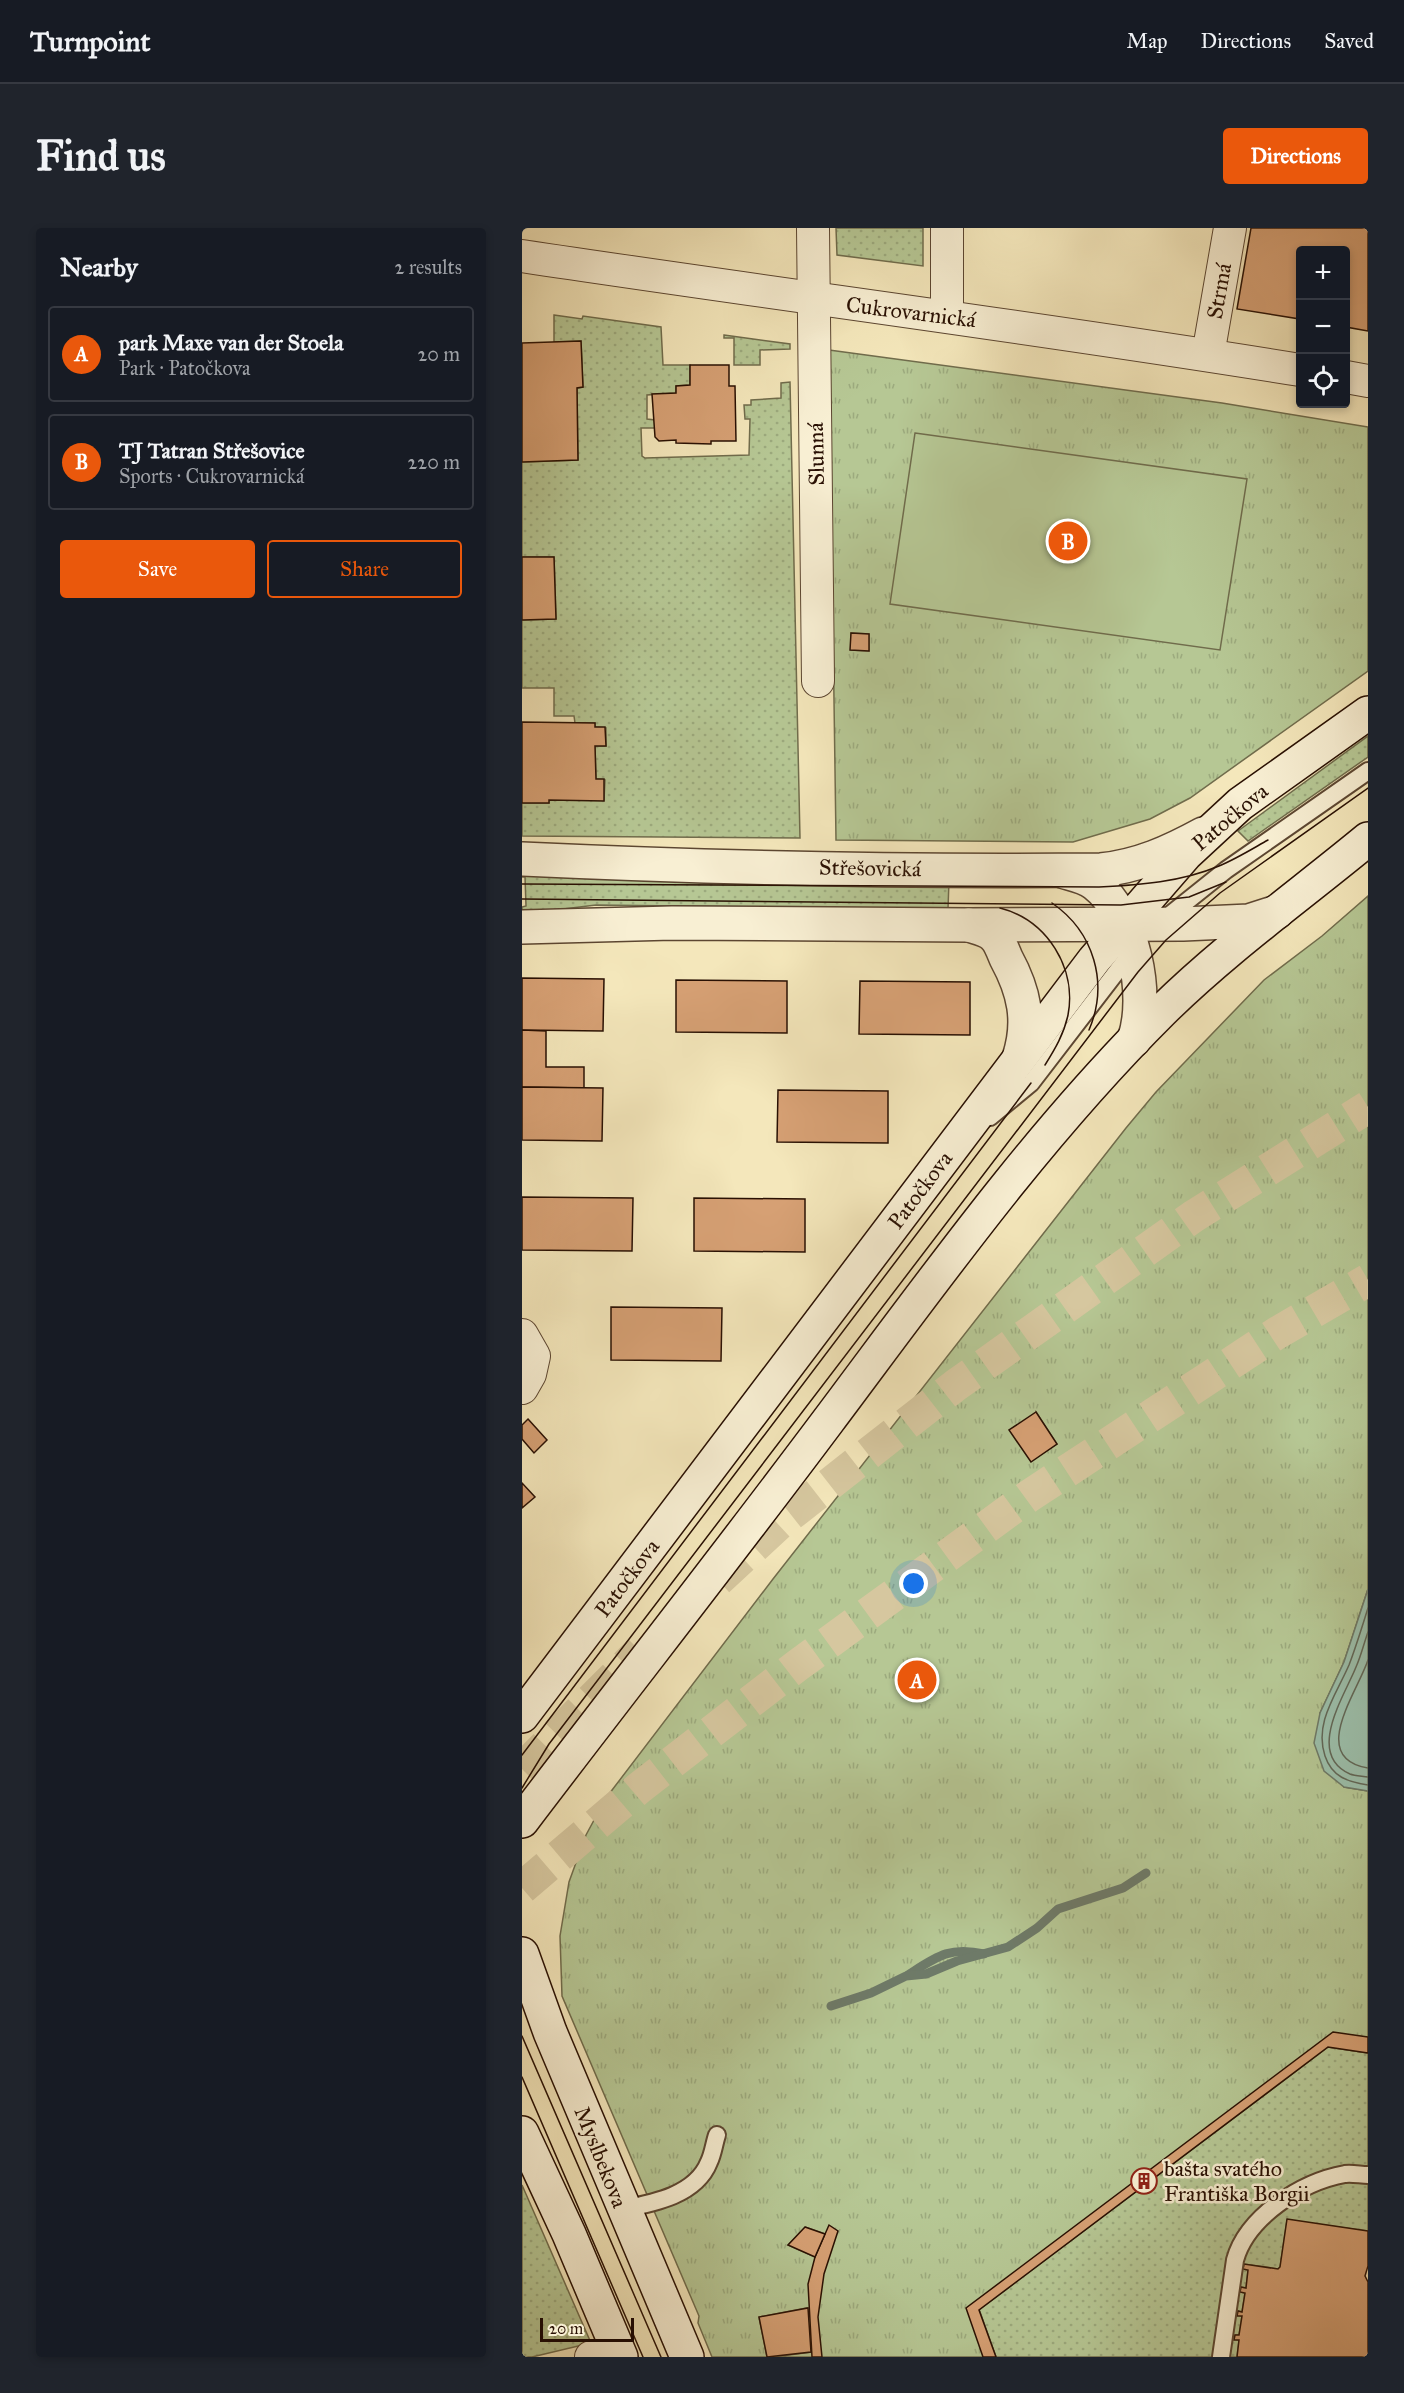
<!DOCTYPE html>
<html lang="en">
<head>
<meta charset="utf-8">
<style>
	body { margin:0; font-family:"IM FELL Great Primer",serif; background:#20242c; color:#f1f3f6 }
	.controls { position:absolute; right:18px; top:18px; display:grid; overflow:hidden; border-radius:6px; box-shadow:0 3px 9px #0003 }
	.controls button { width:54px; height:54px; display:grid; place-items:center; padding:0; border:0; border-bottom:2px solid #363941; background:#171b24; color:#f1f3f6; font:30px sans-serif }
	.scale { position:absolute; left:18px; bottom:15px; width:94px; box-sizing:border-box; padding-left:6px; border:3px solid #291003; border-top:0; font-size:16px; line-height:21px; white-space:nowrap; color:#291003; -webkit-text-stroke:4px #f8efd3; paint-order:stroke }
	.you { position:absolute; left:392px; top:1356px; width:21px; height:21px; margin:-15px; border:4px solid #fff; border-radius:50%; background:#1a73e8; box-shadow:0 0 0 9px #1a73e833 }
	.badge { display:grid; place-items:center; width:39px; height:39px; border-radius:50%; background:#ea580c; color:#fff; font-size:20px; font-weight:700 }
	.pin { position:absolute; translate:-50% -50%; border:3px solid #fff; box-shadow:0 2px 6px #0006 }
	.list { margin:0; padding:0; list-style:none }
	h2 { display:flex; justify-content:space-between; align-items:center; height:78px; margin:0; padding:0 24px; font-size:26px }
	h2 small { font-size:20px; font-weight:400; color:#9ea1a6 }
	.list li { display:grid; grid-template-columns:39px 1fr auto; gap:18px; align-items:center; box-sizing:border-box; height:96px; margin:0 12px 12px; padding:0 12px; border:2px solid #363941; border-radius:6px }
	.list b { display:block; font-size:22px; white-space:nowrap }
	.list p { margin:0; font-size:20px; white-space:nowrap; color:#9ea1a6 }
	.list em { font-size:20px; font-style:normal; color:#9ea1a6 }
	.actions { display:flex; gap:12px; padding:18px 24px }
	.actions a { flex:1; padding:14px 0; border:2px solid #ea580c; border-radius:6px; text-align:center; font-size:21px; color:#ea580c }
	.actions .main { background:#ea580c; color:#fff }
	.icon { flex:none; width:33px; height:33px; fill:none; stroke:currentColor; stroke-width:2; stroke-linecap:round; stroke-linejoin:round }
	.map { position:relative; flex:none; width:846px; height:2129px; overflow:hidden; border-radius:6px }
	header { display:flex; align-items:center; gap:36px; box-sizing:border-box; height:84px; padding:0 30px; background:#171b24; border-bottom:2px solid #363941 }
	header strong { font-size:28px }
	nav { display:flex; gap:33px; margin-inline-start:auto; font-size:21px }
	.intro { display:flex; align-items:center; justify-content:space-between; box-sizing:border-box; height:144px; padding:0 36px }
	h1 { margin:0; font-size:42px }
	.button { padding:15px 27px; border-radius:6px; background:#ea580c; color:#fff; font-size:21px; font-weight:700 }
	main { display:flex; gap:36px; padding:0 36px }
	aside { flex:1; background:#171b24; border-radius:6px; box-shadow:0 3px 9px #0003 }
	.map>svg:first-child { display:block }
	.grass { fill:url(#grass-dots); stroke:#706c4c; stroke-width:1.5 }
	.park { fill:url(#park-tufts); stroke:#706c4c; stroke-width:1.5; fill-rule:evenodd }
	.pitch { fill:#b6c794; stroke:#706c4c; stroke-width:1.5 }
	.water { fill:#9cc0ac; stroke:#6e7a68; stroke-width:1.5 }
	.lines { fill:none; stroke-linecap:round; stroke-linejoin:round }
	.shore { stroke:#626858; stroke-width:1.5 }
	.stream { stroke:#6e7a68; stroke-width:9 }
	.building { fill:#d6a074; stroke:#291003; stroke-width:1.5 }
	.trunk-tunnel { stroke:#d6c79f; stroke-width:33; stroke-dasharray:33 16; stroke-linecap:butt }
	.service-casing { stroke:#5c4631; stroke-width:20 }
	.minor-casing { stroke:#5c4631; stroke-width:34 }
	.tertiary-casing { stroke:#5c4631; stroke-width:36 }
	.secondary-casing { stroke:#291003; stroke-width:36 }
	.service { stroke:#f8efd3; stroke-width:16 }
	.minor { stroke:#f8efd3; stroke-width:32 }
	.tertiary { stroke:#f8efd3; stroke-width:33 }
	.secondary { stroke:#f8efd3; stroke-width:33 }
	.tram { stroke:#291003; stroke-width:1.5 }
	.labels { text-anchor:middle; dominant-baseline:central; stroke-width:5; stroke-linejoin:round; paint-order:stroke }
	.street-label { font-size:22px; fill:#291003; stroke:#f8efd3 }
	.poi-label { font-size:22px; fill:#291003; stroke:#f8efd3; text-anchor:start }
</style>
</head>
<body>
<header>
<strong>Turnpoint</strong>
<nav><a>Map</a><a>Directions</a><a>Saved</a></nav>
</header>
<div class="intro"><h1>Find us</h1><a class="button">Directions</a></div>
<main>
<aside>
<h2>Nearby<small>2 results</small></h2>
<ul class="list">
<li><span class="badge">A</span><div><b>park Maxe van der Stoela</b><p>Park · Patočkova</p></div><em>20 m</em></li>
<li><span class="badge">B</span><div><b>TJ Tatran Střešovice</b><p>Sports · Cukrovarnická</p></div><em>220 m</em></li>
</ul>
<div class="actions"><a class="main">Save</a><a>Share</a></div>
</aside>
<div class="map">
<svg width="846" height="2129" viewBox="0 0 846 2129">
	<defs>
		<pattern id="grass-dots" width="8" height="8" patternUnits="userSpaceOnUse" patternTransform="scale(1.5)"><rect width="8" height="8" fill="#b6c794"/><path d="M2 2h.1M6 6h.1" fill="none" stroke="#9caa7e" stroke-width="1.8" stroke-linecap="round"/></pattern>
		<pattern id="park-tufts" width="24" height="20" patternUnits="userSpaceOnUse" patternTransform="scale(1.5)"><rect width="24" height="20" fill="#b6c794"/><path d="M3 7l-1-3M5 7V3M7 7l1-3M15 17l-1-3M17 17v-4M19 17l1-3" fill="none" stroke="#9caa7e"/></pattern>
	</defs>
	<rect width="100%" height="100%" fill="#f4e7bb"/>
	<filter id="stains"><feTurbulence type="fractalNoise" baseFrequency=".00333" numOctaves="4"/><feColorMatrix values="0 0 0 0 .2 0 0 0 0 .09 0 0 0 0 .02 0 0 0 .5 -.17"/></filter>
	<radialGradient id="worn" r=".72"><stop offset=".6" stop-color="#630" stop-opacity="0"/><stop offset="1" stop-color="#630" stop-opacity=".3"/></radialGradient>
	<g class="grass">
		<path d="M314 0H401V38L315 27Z"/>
		<path d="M32 87 60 91 61 88 139 99 141 137H168V157L154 158V165L125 167V191L133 192V200H119L120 228 123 230 227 227 228 191H223L222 177H229V172L259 170V155L268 154 278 610 0 608V575H27V572H82L83 552 74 551 73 518H84V500L73 499V495H53L52 488H32V460H0V392L34 391 32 329H0V234L56 232 55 160 61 159 59 113 32 114Z"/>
		<path d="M202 107 268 116V121L238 122V137H212V110H202Z"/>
		<path d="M846 508V529L726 613 716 603Z"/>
		<path d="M0 642 427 652 426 681 74 677 0 686V679L4 678 3 649H0Z"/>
		<path d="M806 1819 846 1825V2003L765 1992 758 2039 756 2041 722 2036 721 2041 726 2042 724 2060 718 2064 723 2065 720 2084 716 2083 715 2087 720 2088 717 2107H713L712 2111 717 2112 715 2129H474L457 2082Z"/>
		<path d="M0 1957 69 2115 10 2129H0Z"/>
	</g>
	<g class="park">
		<path d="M307 122 700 175 846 199V443L668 570 628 591 551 614 314 612ZM329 405 347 406V423L329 422Z"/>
		<path d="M846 668V1361L822 1434 798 1485 822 1559 846 1563V1825L806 1819 457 2081 474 2129H252L289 2124 285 2080 237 2089 245 2129H190L176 2095 177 2088 40 1768 38 1708 47 1654 64 1607 84 1570 251 1351 604 900 634 864 742 752 800 708ZM514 1184 535 1216 509 1233ZM283 1999 303 2006 293 2029 266 2017Z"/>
	</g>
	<path class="pitch" d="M393 205 725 251 698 422 368 376Z"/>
	<path class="water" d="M846 1361V1563L822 1559 802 1543 792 1515 798 1485 822 1434Z"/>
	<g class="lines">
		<g class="shore">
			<path d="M846 1380C840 1399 834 1419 827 1437 814 1467 792 1495 803 1528 810 1549 826 1554 846 1557"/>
			<path d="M846 1404C842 1415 839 1428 834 1439 823 1467 783 1526 828 1546 833 1548 841 1548 846 1549"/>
			<path d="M846 1432C835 1465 786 1530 846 1540"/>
		</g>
		<g class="stream">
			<path d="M386 1747C414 1729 427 1718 462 1726"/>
			<path d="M309 1778 349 1765 384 1748 404 1746 435 1733 486 1719 515 1700 536 1681 601 1660 624 1645"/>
		</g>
	</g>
	<g class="building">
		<path d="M729 0H846V103L824 99V22H778V91L715 81Z"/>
		<path d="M59 113 61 159 55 160 56 232 0 234V115Z"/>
		<path d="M168 137H207V158H213L214 213H189V216L154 215V212L137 213 133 209 130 166 154 165V158L168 157Z"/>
		<path d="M0 329H32L34 391 0 392Z"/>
		<path d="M329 405 347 406V423L328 422Z"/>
		<path d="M0 494 73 495V499H83L84 518H73L74 551H82V573L27 572V575H0Z"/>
		<path d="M0 750 82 751 81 803 0 802Z"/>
		<path d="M154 752 265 753V805L154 804Z"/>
		<path d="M338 753 448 754V807L337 806Z"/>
		<path d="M0 802 24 803V839H62V860L0 859Z"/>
		<path d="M0 859 81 860 80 913 0 912Z"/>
		<path d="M256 862 366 863V915L255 914Z"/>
		<path d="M0 969 111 970 110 1023 0 1022Z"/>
		<path d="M172 970 283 971V1024L172 1023Z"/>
		<path d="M89 1079 200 1080 199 1133 89 1132Z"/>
		<path d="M514 1184 535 1216 509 1234 487 1202Z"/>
		<path d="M6 1191 25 1212 12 1225 0 1211V1197Z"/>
		<path d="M0 1255 13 1269 0 1280Z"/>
		<path d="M811 1804 846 1809V1825L806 1819 457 2082 474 2129H461L444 2080Z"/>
		<path d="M765 1991 846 2003V2038L843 2048 846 2054V2129H715L717 2112H712L713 2107H717L720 2088H715L716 2083 720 2084 723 2065 718 2064 719 2059 724 2060 726 2042 721 2041 722 2036 756 2041 758 2039Z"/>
		<path d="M307 1997 316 2003 302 2046 296 2089 300 2129H290L286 2056 293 2029Z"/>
		<path d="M283 1999 303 2006 293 2029 266 2017Z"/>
		<path d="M286 2080 289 2124 245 2129 237 2089Z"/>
	</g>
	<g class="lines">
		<g class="trunk-tunnel">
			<path d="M196 1352 259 1294 434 1157 672 988 846 879"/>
			<path d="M0 1541 118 1423"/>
			<path d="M0 1660 117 1560 276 1437 507 1268 755 1105 846 1052"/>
		</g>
		<g class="service-casing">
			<g id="service">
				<path d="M639 694 704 642 846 543"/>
				<path d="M468 889 509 855 612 721"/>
				<path d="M101 1981C132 1975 174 1967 187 1934 191 1926 192 1916 195 1907"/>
				<path d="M699 2129 713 2032C725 1989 779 1954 823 1946 830 1945 839 1947 846 1947"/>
			</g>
		</g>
		<g class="minor-casing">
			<g id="minor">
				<path d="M291 0 296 453"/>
				<path d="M0 28C259 67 519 100 778 142"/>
				<path d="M425 88V0"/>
				<path d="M686 127 708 0"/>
				<path d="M824 149 846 153"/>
				<path d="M0 1107 12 1128 8 1146 0 1160"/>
				<path d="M69 2129 96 2123"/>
			</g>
		</g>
		<g class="tertiary-casing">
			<g id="tertiary">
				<path d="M0 631C193 640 386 644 579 642 617 638 648 624 681 606"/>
				<path d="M543 644C554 647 564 649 573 656 611 685 628 768 612 812"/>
				<path d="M447 697C456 700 467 702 473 709 478 714 481 723 484 730 502 763 509 793 497 830"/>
				<path d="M0 699 150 695 447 697 661 696 727 693 755 684"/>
			</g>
		</g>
		<g class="secondary-casing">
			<g id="secondary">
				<path d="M0 1488 572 732 664 626 718 576 846 485"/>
				<path d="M0 1593C101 1460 205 1328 306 1193 411 1053 515 907 640 783 704 720 777 668 846 611"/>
				<path d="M0 1726 28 1804 165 2129"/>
				<path d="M0 1905 47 2006 99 2129"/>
			</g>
		</g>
		<use href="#service" class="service"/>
		<use href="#minor" class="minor"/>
		<use href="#tertiary" class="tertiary"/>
		<use href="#secondary" class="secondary"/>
		<g class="tram">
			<path d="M0 656 577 659C618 657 659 654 697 638 714 631 730 621 746 612"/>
			<path d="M0 671 599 677 667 669 704 654"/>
			<path d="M530 675C572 704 587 755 567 802"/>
			<path d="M478 680C525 692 555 740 546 787 542 806 533 821 523 837"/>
			<path d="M0 1527 509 855"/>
			<path d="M0 1560 27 1516 616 744 644 712 698 665 846 560"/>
			<path d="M0 1808 139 2129"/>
			<path d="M0 1849 121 2129"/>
		</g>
	</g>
	<defs>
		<g id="building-ring" transform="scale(1.35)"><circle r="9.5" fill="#f8efd3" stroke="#8f2418" stroke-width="1.5"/><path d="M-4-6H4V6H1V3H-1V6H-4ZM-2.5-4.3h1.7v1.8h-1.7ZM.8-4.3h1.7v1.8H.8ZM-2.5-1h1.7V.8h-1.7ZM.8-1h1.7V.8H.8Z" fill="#8f2418"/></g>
	</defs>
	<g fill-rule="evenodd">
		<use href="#building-ring" x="622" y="1953"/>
	</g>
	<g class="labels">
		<g class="street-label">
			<text transform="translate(697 63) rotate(-80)">Strmá</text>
			<text transform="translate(389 84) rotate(7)">Cukrovarnická</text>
			<text transform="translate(294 226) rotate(-91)">Slunná</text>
			<text transform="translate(708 589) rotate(-40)">Patočkova</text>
			<text transform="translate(348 640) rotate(1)">Střešovická</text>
			<text transform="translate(398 962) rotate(-53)">Patočkova</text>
			<text transform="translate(105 1350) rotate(-53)">Patočkova</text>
			<text transform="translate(79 1929) rotate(68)">Myslbekova</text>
		</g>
		<g class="poi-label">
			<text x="642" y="1940">bašta svatého<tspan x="642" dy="25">Františka Borgii</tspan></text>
		</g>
	</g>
	<rect width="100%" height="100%" filter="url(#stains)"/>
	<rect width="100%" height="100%" fill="url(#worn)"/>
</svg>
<div class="controls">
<button>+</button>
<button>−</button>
<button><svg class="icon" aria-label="locate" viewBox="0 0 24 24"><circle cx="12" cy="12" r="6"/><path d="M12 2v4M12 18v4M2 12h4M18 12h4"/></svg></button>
</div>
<div class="scale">20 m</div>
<div class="you"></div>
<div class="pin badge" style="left:395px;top:1452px">A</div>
<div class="pin badge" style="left:546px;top:313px">B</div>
</div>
</main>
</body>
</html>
